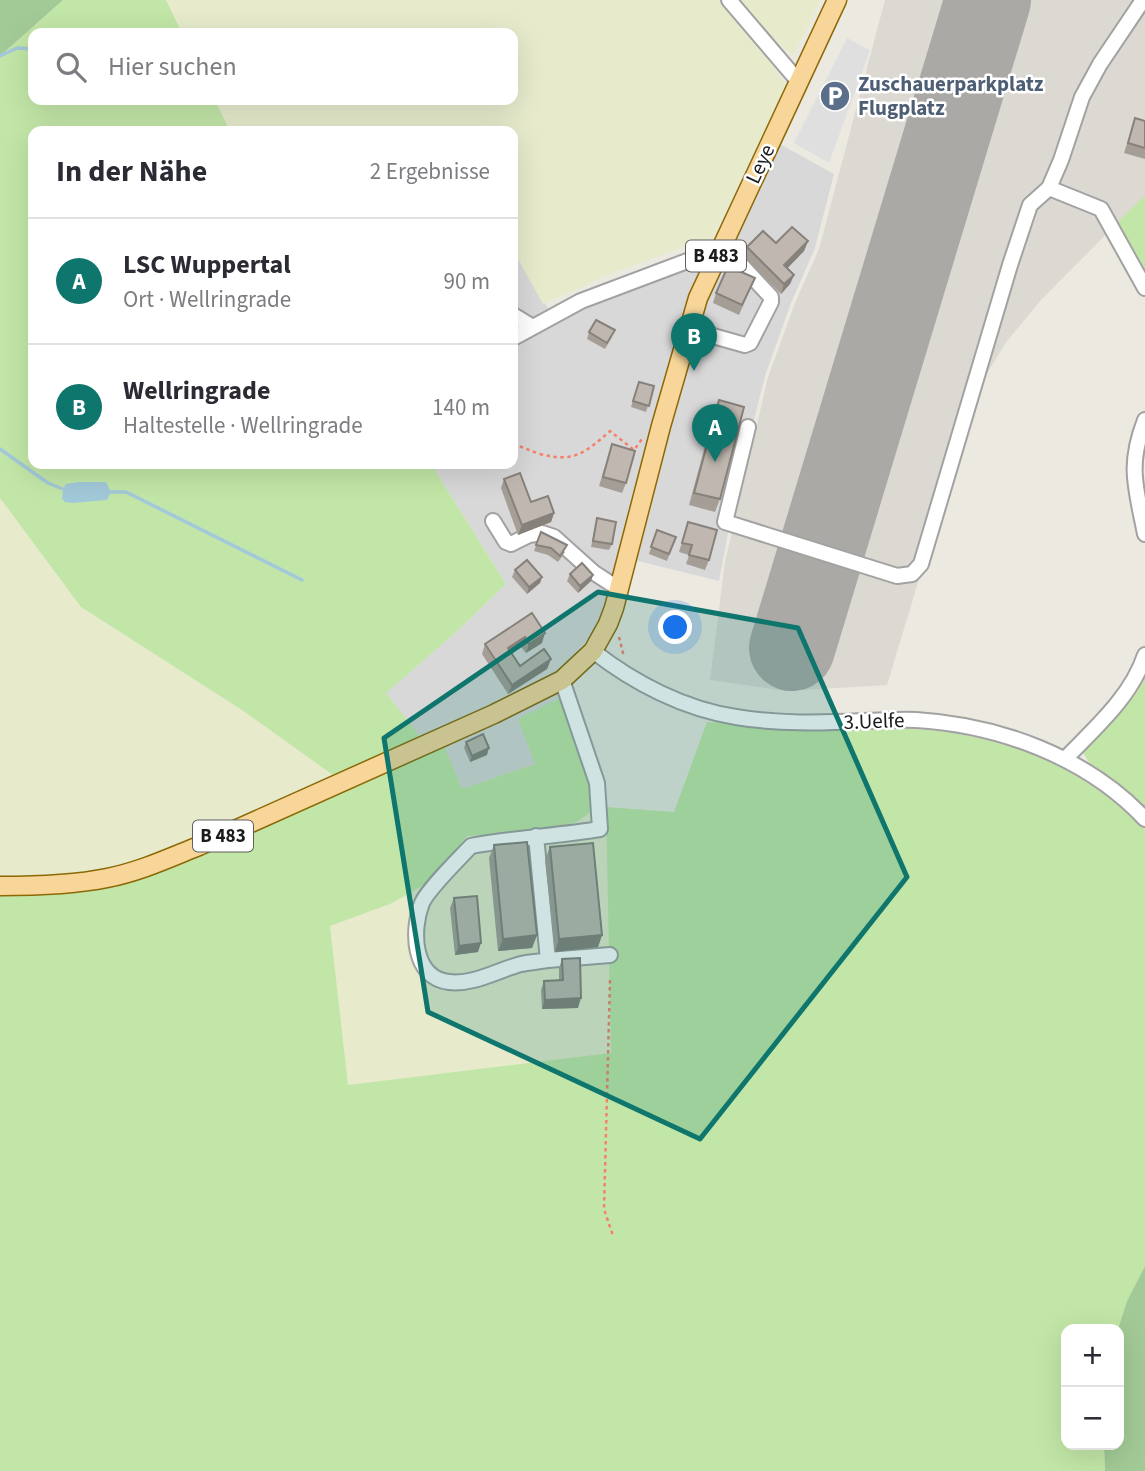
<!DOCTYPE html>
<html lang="de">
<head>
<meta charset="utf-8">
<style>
	body { margin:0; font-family:"Source Sans 3",sans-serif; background:#f7f7f7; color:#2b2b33 }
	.controls { position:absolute; right:21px; bottom:21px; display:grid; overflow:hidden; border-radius:14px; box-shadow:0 7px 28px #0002 }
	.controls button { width:63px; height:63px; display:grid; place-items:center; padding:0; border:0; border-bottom:2px solid #e1e1e2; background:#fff; color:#2b2b33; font:35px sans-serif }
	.you { position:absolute; left:676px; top:628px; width:24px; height:24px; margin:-18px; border:5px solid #fff; border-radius:50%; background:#1a73e8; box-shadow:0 0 0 10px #1a73e833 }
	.badge { display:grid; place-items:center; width:46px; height:46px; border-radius:50%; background:#0f766e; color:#fff; font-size:23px; font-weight:700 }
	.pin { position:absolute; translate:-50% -58px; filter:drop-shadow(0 2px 4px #0008) }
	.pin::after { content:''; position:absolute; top:37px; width:24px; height:21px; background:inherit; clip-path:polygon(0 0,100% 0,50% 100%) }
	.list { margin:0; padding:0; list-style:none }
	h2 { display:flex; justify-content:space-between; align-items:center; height:91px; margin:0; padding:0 28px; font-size:30px }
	h2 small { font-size:23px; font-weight:400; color:#7c7c81 }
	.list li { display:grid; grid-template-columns:46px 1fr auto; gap:21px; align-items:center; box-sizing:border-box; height:126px; padding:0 28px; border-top:2px solid #e1e1e2 }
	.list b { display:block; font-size:26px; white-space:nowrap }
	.list p { margin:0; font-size:23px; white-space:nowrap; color:#7c7c81 }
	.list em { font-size:23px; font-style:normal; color:#7c7c81 }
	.icon { flex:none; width:38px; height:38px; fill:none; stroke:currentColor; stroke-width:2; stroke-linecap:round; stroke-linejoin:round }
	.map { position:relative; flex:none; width:1145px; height:1471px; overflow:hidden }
	.search { position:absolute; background:#fff; box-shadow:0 7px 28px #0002; left:28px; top:28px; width:490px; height:77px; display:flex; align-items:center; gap:18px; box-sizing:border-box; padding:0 24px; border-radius:14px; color:#7c7c81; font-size:26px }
	.panel { position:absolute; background:#fff; box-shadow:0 7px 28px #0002; left:28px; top:126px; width:490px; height:343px; border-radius:14px }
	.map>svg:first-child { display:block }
	.residential { fill:#d9d8d8 }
	.airport { fill:#dbd9d2 }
	.farmland { fill:#e7ebcc }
	.grass { fill:#c2e6a7 }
	.forest { fill:#a2ca96 }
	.parking { fill:#dfdfdf }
	.water { fill:#a2c9d9 }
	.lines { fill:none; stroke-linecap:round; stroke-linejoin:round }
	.stream { stroke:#a2c9d9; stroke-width:3.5 }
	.runway { stroke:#aaa9a5; stroke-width:86 }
	.minor-casing { stroke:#a2a2a2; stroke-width:18 }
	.major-casing { stroke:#8c6905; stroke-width:21 }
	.path { stroke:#f4816a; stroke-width:2.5; stroke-dasharray:3.5 3.5; stroke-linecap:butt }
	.minor { stroke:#fff; stroke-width:14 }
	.major { stroke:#f8d69a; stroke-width:18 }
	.wall { fill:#a59e97 }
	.shaded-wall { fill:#86817b }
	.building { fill:#c0b8b0; stroke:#86817b; stroke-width:2 }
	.marked { fill:#0f766e; fill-opacity:0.2; stroke:#0f766e; stroke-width:5; stroke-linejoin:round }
	.labels { text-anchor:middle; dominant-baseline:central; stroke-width:5; stroke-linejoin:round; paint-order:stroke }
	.shield { fill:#fff; stroke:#5f5f5f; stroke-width:2 }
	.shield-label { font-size:19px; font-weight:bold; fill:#1b1b1b }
	.service-label { font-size:21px; font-weight:bold; fill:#4e5e75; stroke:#fff; text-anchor:start }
	.street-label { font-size:21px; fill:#1b1b1b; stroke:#fff }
</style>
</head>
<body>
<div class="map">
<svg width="1145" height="1471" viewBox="0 0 1145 1471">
	<rect width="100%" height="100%" fill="#ece9e1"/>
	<path class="residential" d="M778 143 834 174 815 248 791 303 765 376 736 491 719 581 618 556 608 599 597 628 557 675 564 696 535 764 462 789 442 742 422 739 385 693 454 634 506 584 431 464H513V250L554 318 691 264 715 273Z"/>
	<path class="airport" d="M885 0H1145V195L1041 300 1007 341 986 375 960 444 887 685 786 691 710 680 725 562 768 377 795 303 819 249Z"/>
	<g class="farmland">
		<path d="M166 0H727L786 85 710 245H689L613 273 543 304 513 250V131H230L215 100H513V33H182Z"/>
		<path d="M731 0H821L793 56Z"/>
		<path d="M0 498 81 607 242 710 337 778 199 843 110 874 0 882Z"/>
		<path d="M601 789 606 807 612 1054 347 1085 330 926 390 904 431 881 467 836 512 833 575 823Z"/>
	</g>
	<g class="grass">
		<path d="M63 0H166L182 33H33V100H215L230 131H33V464H431L506 584 454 634 386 693 422 739 337 778 242 710 81 607 0 498V56Z"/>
		<path d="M1145 195V279L1117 223Z"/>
		<path d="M1145 672V810L1092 767 1083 753Z"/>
		<path d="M564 696 597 802 588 814 575 823 512 833 467 836 431 881 390 904 330 926 348 1085 611 1053 606 807 674 812 707 722C732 723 757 728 781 730 826 732 871 727 915 729 1005 735 1081 766 1145 829V1266L1127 1301 1118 1329H1066V1445H1104L1105 1471H0V889L109 881 442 741 462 789 535 764 518 719Z"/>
	</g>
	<g class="forest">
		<path d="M0 0H63L0 56Z"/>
		<path d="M1145 1266V1471H1105L1104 1445H1119L1118 1329 1127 1301Z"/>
	</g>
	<path class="parking" d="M847 38 870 50 829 163 794 143Z"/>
	<path class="water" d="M79 482H106L111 492 107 500 72 503 65 502 62 499 63 489 66 484Z"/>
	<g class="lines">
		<g class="stream">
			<path d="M0 56 17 48 33 49"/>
			<path d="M0 449 48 483 63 489"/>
			<path d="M111 492H126L302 580"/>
		</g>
		<path class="runway" d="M792 648 988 0"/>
		<g class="minor-casing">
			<g id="minor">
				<path d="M729 0 799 82"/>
				<path d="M1049 188 1101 209 1145 288"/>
				<path d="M513 315 531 326"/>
				<path d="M513 338 581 301 719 249 732 255 771 297V302L750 343 745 345 688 329"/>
				<path d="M1145 420C1127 466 1136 488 1145 534"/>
				<path d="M748 427 725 522 897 576 912 574 921 564 1010 265 1030 205 1049 188 1061 160 1082 97 1100 64 1143 0"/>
				<path d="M493 521 506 542 511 544 529 535 542 533 554 537 593 572 619 589"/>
				<path d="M593 651C634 683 684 709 736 717 778 724 821 723 863 721 881 721 899 719 916 720 999 725 1087 757 1145 819"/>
				<path d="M1065 759C1095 728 1131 697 1145 655"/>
				<path d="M536 836 548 960C539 962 529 962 521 964 498 970 474 985 449 982 413 978 411 931 422 903 428 889 459 859 471 846 514 838 557 836 600 829L597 783 562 680"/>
				<path d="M548 960 610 955"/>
			</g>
		</g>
		<g class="major-casing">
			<path id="major" d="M0 886C36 886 73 885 107 878 139 872 169 858 199 846L494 714 562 680 593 651 608 624 614 608 661 426 698 298 837 0"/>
		</g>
		<g class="path">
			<path d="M513 445C522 446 530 451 540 454 574 463 585 453 610 431L634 450 642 439"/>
			<path d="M619 637 624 657"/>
			<path d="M610 980 604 1209 613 1236"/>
		</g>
		<use href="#minor" class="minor"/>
		<use href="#major" class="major"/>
	</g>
	<g class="wall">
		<path d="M1135 118 1145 121V159L1124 153Z"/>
		<path d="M808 241 804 251 787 268 794 275 790 284 781 294 744 257 747 247 776 243Z"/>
		<path d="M755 278 739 315 713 303 716 293Z"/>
		<path d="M589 332 612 337 605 349 587 339Z"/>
		<path d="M639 382 654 386 646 412 631 407Z"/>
		<path d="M719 400 720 499 715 512 689 505 714 413Z"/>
		<path d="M612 444 626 483 622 493 599 486Z"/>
		<path d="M504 479 531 502 554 513 551 522 518 535 501 488Z"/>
		<path d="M597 518 612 544 609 550 591 547Z"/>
		<path d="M688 522 709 560 705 570 686 564 689 555 679 552Z"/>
		<path d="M657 530 676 537 667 561 649 554Z"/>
		<path d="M541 532 565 552 558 562 548 555 534 551Z"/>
		<path d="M515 570 542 577 540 583 527 594 512 577Z"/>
		<path d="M570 574 593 575 591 581 578 593 567 581Z"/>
		<path d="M532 613 542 643 526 653 521 647 512 653 520 666 551 659 547 669 508 694 482 654 485 644Z"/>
		<path d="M466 742 487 755 470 762 464 748Z"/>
		<path d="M494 845 537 935 532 948 498 951 489 858Z"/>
		<path d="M550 847 602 935 598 947 555 952 545 860Z"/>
		<path d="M454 898 478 952 455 955 450 908Z"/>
		<path d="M562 959 578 1008 542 1009 541 990 544 981 559 980V968Z"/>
	</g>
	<g class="shaded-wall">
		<path d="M808 241 804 251 781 275 784 265Z"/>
		<path d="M794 275 790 284 781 294 784 284Z"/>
		<path d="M554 513 551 522 518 535 522 525Z"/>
		<path d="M593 575 591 581 578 593 580 586Z"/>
		<path d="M542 577 540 583 527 594 529 587Z"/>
		<path d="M545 633 542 643 526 653 529 644Z"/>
		<path d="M525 637 521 647 505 657 508 648Z"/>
		<path d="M551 659 547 669 508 694 512 685Z"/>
		<path d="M489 748 487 755 470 762 472 756Z"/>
		<path d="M537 935 532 948 498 951 503 939Z"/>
		<path d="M602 935 598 947 555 952 559 939Z"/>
		<path d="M481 943 478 952 455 955 459 946Z"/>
		<path d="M581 998 578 1008 542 1009 545 1000Z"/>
	</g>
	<g class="building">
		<path d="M1135 118 1145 121V148L1128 143Z"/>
		<path d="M792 227 808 241 784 265 794 275 784 284 747 247 763 231 776 243Z"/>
		<path d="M728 266 755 278 742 305 716 293Z"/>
		<path d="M596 320 615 330 607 343 589 332Z"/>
		<path d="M639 382 654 386 649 406 633 401Z"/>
		<path d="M719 400 744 407 720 499 694 493Z"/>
		<path d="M612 444 635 451 626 483 603 477Z"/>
		<path d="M520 473 531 502 548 496 554 513 522 525 504 479Z"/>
		<path d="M597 518 616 522 612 544 593 541Z"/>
		<path d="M688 522 717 530 709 560 689 555 692 545 682 543Z"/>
		<path d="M657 530 676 537 669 554 651 547Z"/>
		<path d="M541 532 567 545 560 556 551 548 536 545Z"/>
		<path d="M527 560 542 577 529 587 515 570Z"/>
		<path d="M582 563 593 575 580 586 570 574Z"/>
		<path d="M532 613 545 633 529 644 525 637 508 648 520 666 544 649 551 659 512 685 485 644Z"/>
		<path d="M483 734 489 748 472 756 466 742Z"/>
		<path d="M527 842 537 935 503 939 494 845Z"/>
		<path d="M593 843 602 935 559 939 550 847Z"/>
		<path d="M477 896 481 943 459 946 454 898Z"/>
		<path d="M580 958 581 998 545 1000 544 981 563 980 562 959Z"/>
	</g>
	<path class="marked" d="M598 592 798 628 907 877 700 1139 428 1012 384 738Z"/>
	<defs>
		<g id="parking-disc" transform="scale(1.575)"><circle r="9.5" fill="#5c6f8a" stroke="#fff"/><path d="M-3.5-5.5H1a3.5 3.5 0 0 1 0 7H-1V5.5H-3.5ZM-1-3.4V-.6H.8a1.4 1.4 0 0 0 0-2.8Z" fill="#fff"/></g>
	</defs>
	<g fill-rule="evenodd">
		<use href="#parking-disc" x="835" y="96"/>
	</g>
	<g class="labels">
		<g class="shield">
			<rect x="686" y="240.5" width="60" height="31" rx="5"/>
			<rect x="193" y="820.5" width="60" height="31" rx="5"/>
		</g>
		<g class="shield-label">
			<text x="716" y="256">B 483</text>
			<text x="223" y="836">B 483</text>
		</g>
		<g class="service-label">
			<text x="858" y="84">Zuschauerparkplatz<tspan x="858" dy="24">Flugplatz</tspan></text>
		</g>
		<g class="street-label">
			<text transform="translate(760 164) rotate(-65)">Leye</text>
			<text transform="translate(874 721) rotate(-2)">3.Uelfe</text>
		</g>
	</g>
</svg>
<div class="controls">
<button>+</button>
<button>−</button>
</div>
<div class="you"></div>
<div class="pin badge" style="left:715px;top:462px">A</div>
<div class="pin badge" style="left:694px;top:371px">B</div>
<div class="search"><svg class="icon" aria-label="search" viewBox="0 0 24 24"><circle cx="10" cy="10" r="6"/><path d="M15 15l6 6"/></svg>Hier suchen</div>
<section class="panel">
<h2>In der Nähe<small>2 Ergebnisse</small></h2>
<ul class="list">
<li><span class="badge">A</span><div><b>LSC Wuppertal</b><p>Ort · Wellringrade</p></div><em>90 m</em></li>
<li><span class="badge">B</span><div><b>Wellringrade</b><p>Haltestelle · Wellringrade</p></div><em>140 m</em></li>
</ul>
</section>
</div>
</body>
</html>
